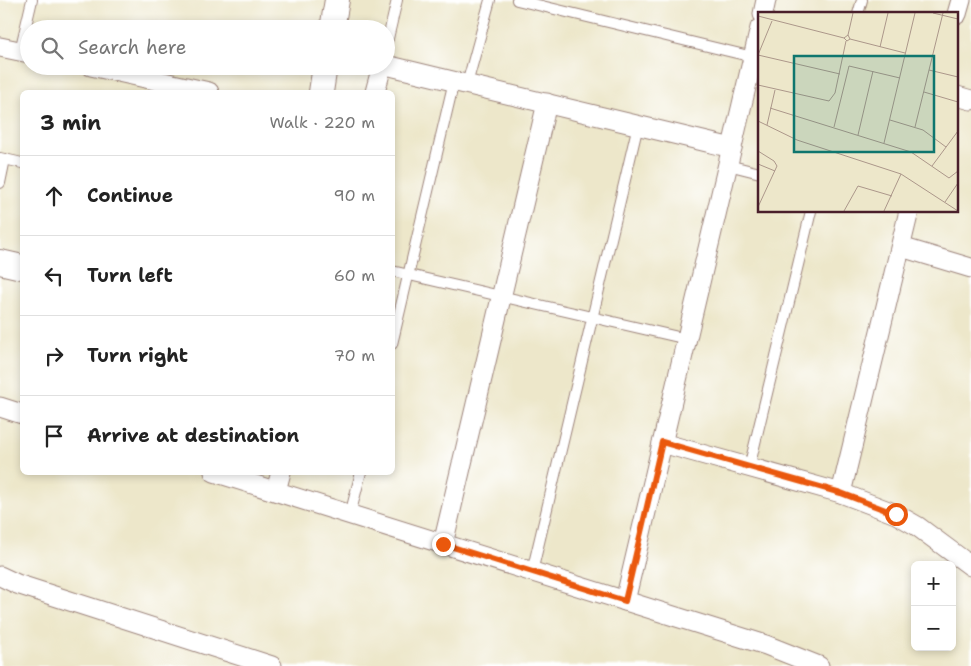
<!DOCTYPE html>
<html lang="en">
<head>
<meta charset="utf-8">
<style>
	body { margin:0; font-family:"Shantell Sans",sans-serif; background:#f2f2f2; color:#222 }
	.controls { position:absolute; right:15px; bottom:15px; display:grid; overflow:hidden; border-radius:8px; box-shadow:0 2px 8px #0003 }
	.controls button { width:45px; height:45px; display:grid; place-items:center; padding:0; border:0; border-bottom:1px solid #e0e0e0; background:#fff; color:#222; font:25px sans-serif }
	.stop { position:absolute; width:15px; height:15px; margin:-11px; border:4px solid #ea580c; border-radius:50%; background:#fff }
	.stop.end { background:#ea580c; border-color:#fff; box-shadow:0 1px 5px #0008 }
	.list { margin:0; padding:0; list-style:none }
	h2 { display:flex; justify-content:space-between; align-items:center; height:65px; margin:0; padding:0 20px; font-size:21px }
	h2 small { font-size:16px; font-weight:400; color:#767676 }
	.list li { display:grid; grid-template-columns:32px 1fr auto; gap:15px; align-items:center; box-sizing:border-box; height:80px; padding:0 20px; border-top:1px solid #e0e0e0 }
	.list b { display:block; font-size:19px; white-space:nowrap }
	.list em { font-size:16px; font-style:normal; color:#767676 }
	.icon { flex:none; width:28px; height:28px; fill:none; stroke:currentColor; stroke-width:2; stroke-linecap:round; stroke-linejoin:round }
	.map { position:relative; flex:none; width:971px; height:666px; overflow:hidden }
	.search { position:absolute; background:#fff; box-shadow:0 2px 8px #0003; left:20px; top:20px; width:375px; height:55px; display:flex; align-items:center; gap:12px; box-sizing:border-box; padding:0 18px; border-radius:28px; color:#767676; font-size:19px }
	.panel { position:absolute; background:#fff; box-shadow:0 2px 8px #0003; left:20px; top:90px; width:375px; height:385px; border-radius:8px }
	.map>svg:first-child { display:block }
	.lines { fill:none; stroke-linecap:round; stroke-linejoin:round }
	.service-casing { stroke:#9c837a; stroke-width:12 }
	.minor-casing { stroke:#9c837a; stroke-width:21 }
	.tertiary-casing { stroke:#9c837a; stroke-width:26 }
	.service { stroke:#fff; stroke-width:10 }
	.minor { stroke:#fff; stroke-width:19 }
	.tertiary { stroke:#fff; stroke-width:24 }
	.route { stroke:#ea580c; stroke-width:6 }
	.inset-road { fill:none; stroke:#ac978a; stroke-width:1 }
	.view { fill:#0f766e; fill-opacity:0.15; stroke:#0f766e; stroke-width:2.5 }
	.inset-edge { fill:none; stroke:#4a1f2b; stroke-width:2.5 }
</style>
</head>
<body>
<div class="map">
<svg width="971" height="666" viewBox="0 0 971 666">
	<rect width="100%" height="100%" fill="#fff"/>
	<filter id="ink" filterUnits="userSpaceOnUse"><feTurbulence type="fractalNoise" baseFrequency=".02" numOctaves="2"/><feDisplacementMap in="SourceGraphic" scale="10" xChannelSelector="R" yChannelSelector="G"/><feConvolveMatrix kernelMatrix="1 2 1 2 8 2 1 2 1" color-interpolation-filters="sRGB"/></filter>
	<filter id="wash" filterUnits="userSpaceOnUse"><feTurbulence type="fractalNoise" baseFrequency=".0096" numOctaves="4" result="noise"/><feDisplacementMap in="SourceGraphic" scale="20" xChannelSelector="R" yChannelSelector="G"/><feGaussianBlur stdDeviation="1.12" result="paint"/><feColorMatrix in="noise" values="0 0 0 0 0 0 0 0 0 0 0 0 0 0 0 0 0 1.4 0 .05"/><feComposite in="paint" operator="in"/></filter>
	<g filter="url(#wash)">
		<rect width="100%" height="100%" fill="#ede7ca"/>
	</g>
	<g filter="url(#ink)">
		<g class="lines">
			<g class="service-casing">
				<g id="service">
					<path d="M517 0 753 57"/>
					<path d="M858 14 862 0"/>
					<path d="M386 47 397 0"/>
					<path d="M20 51 32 0"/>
					<path d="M467 84 490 0"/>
					<path d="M0 158 22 163"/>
					<path d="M728 165 760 173"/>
					<path d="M0 183 5 159"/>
					<path d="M392 271 687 339"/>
					<path d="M392 344 454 81"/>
					<path d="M749 468 811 211"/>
					<path d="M350 515 361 472"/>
					<path d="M532 572 638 125"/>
				</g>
			</g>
			<g class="minor-casing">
				<g id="minor">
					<path d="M763 14 766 0"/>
					<path d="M957 14 961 0"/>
					<path d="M0 47 29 53"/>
					<path d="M386 65 732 148"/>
					<path d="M91 66 209 92"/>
					<path d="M375 92 382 66"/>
					<path d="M957 96 971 100"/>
					<path d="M901 247 971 268"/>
					<path d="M0 407 22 414"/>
					<path d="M662 443 841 493 896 514 917 526 971 566"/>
					<path d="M214 472 766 645 819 666"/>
					<path d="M276 491 281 472"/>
					<path d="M841 493 909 211"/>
					<path d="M443 544 547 103"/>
					<path d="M0 576 17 584 272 666"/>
					<path d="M625 601 760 28"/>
				</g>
			</g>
			<g class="tertiary-casing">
				<g id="tertiary">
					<path d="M332 29 337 0"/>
					<path d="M321 92 325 66"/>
					<path d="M0 262 22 267"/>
				</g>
			</g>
			<use href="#service" class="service"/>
			<use href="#minor" class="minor"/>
			<use href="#tertiary" class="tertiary"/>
		</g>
	</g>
	<g class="lines" filter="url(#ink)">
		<path class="route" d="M443 544 625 601 662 442 841 493 896 514"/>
	</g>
	<g transform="translate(758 12)">
		<rect width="200" height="200" fill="#ede7ca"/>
		<path class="inset-road" d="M175 1 200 7M0 4 86 26M90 23 95 1M92 27 90 23 86 26 89 29 92 27 147 41M122 35 130 1M0 43 82 62M0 43 14 9M171 58 200 65M0 73 71 89 77 81 88 29M166 80 200 90M12 96 153 140 191 166 200 159M132 108 165 118 188 135M0 109 39 128 143 162 200 199M9 113 17 78M76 115 91 54 142 66M157 115 185 1M100 123 115 59M126 131 157 1M0 139 16 149 19 154 0 195M0 152 17 159M174 154 200 119M187 190 200 171M86 199 100 174 134 184M126 199 143 162"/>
		<path class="view" d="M36 44H176V140H36Z"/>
		<rect width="200" height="200" class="inset-edge"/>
	</g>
</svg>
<div class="controls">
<button>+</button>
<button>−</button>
</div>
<div class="stop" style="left:896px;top:514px"></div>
<div class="stop end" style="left:443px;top:544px"></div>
<div class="search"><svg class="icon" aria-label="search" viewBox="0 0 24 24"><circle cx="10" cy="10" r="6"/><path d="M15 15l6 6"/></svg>Search here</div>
<section class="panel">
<h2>3 min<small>Walk · 220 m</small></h2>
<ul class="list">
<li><svg class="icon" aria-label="ahead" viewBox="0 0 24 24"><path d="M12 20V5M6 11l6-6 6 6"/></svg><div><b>Continue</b></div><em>90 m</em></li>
<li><svg class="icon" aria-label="left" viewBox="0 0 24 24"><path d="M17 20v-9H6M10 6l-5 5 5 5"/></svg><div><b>Turn left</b></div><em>60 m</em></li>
<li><svg class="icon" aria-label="right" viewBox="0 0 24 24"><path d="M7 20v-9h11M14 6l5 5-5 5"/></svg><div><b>Turn right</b></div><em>70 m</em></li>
<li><svg class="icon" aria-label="arrive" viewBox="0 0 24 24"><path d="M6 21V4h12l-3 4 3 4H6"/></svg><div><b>Arrive at destination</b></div></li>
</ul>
</section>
</div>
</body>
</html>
